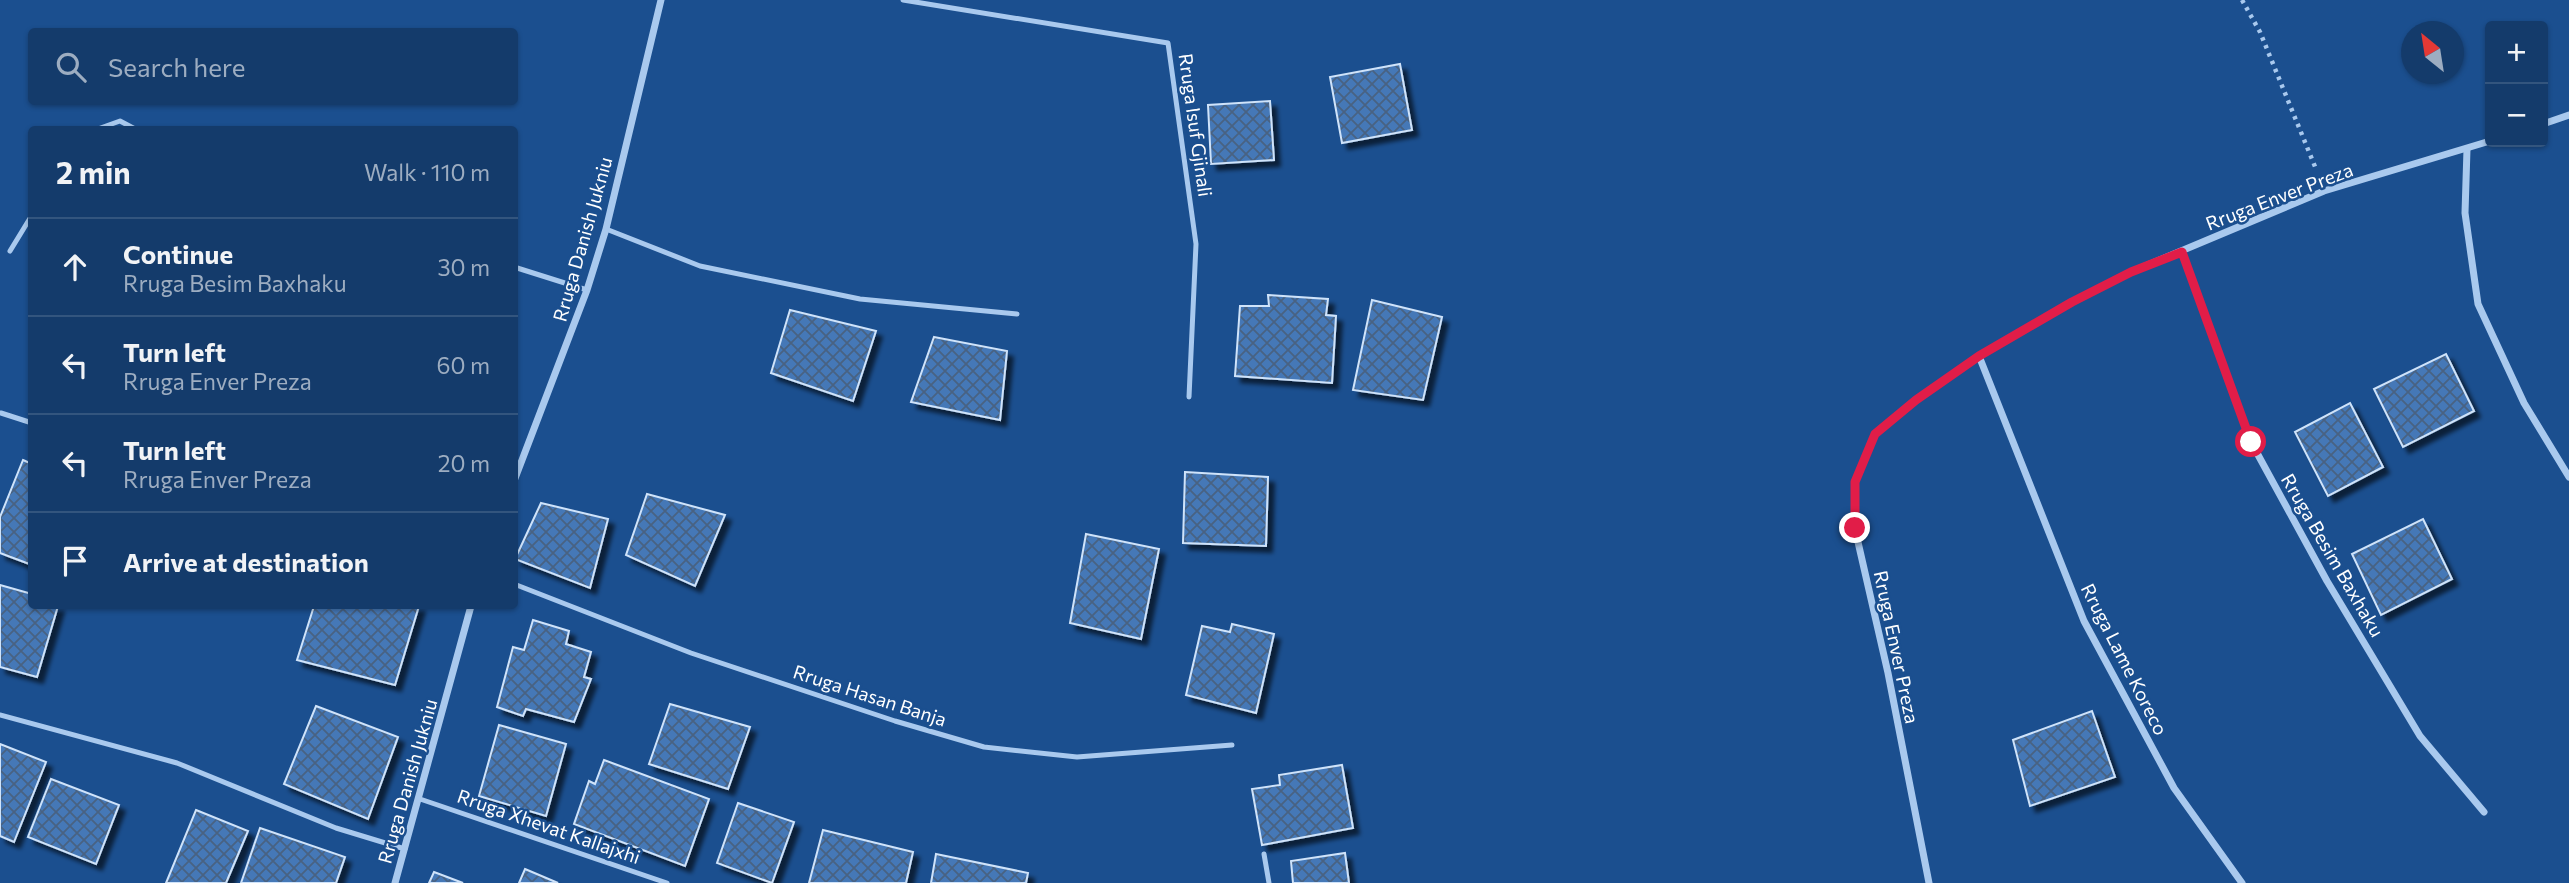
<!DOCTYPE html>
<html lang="en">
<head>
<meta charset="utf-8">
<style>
	body { margin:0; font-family:Commissioner,sans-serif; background:#214673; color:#f1f3f6 }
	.controls { position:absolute; right:21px; top:21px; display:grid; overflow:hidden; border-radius:7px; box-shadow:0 2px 5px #0004 }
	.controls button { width:63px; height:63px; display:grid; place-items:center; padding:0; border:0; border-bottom:2px solid #33557e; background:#143b6b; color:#f1f3f6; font:35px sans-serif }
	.compass { position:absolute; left:2401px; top:21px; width:63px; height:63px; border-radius:50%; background:#143b6b; box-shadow:0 2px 5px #0004; rotate:330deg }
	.stop { position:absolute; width:21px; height:21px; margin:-16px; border:5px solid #e11d48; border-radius:50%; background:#fff }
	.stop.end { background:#e11d48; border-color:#fff; box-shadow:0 2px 7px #0008 }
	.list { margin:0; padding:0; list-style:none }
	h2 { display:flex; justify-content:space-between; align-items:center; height:91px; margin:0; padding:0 28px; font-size:30px }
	h2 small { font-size:23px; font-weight:400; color:#9dadc1 }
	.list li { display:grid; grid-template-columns:46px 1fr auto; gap:21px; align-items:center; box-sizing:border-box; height:98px; padding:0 28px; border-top:2px solid #33557e }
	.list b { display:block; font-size:26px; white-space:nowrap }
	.list p { margin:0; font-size:23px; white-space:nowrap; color:#9dadc1 }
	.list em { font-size:23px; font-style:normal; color:#9dadc1 }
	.icon { flex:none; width:38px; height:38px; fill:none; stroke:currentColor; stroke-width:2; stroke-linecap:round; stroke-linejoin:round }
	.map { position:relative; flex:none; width:2569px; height:883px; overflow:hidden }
	.search { position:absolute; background:#143b6b; box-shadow:0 2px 5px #0004; left:28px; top:28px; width:490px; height:77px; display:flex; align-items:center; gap:18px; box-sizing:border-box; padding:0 24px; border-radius:7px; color:#9dadc1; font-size:26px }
	.panel { position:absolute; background:#143b6b; box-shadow:0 2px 5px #0004; left:28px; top:126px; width:490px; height:483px; border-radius:7px }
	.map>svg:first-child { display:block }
	.building { fill:url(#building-cross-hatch); stroke:#cfe3fa; stroke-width:2; filter:url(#shadow) }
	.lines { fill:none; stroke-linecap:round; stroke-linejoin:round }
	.path { stroke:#a9c9ee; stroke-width:4.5; stroke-dasharray:3.5 5; stroke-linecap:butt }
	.service { stroke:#a9c9ee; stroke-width:5 }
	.minor { stroke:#a9c9ee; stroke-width:7 }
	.route { stroke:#e11d48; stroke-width:9 }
	.labels { text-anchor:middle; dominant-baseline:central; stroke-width:5; stroke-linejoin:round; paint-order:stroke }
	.street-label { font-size:19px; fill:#fff; stroke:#1b4f8f }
</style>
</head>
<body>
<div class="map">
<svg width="2569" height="883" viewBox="0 0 2569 883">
	<defs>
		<pattern id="building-cross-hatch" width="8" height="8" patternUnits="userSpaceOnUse" patternTransform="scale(1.75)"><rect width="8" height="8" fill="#4478b7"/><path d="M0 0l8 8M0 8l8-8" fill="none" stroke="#486282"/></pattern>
		<filter id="shadow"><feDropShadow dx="6" dy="6" stdDeviation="2" flood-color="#0009"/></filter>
	</defs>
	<rect width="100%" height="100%" fill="#1b4f8f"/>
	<g class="building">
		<path d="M1400 64 1412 130 1342 143 1330 77Z"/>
		<path d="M1270 101 1274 160 1211 164 1208 105Z"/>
		<path d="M1268 295 1328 299 1326 315 1336 316 1332 383 1235 376 1240 306H1269Z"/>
		<path d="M1372 300 1442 317 1423 400 1353 390Z"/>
		<path d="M790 310 876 331 853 401 771 373Z"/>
		<path d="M934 337 1007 351 1000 420 911 402Z"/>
		<path d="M2446 354 2474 411 2403 447 2374 389Z"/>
		<path d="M2350 403 2383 467 2328 496 2295 432Z"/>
		<path d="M23 460 32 464V565L0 553V517Z"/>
		<path d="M1185 472 1268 477 1266 546 1183 543Z"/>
		<path d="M647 494 725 515 695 586 626 555Z"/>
		<path d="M541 503 608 519 590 588 515 559Z"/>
		<path d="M2423 519 2452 579 2381 615 2352 554Z"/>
		<path d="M1086 534 1159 549 1141 639 1070 623Z"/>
		<path d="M0 585 32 594V606H58L37 677 0 667Z"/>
		<path d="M314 606H419L395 685 297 660Z"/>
		<path d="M533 620 569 631 566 644 591 652 584 677 591 679 574 722 526 709 523 716 497 707 513 647 524 650Z"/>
		<path d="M1232 624 1274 634 1256 713 1186 695 1202 626 1230 632Z"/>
		<path d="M670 704 750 727 728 789 649 764Z"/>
		<path d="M316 706 398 737 368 819 284 784Z"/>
		<path d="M2092 711 2115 777 2030 806 2013 740Z"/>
		<path d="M499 725 566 744 546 816 479 796Z"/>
		<path d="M0 744 46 762 14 842 0 836Z"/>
		<path d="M604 760 709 799 685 866 574 824 589 781 595 784Z"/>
		<path d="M1342 765 1353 828 1262 845 1252 789 1280 785 1279 775Z"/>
		<path d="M51 779 119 805 96 864 28 837Z"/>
		<path d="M738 803 794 822 772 883 717 863Z"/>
		<path d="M196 810 248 831 226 883H166Z"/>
		<path d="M260 828 345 857 336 883H241Z"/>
		<path d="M823 830 913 852 906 883H809Z"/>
		<path d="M1345 853 1349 883H1293L1291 861Z"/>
		<path d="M936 854 1028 873 1026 883H931Z"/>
		<path d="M525 869 558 883H519Z"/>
		<path d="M434 872 463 883H429Z"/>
	</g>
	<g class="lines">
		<path class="path" d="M2242 0 2260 32 2316 169"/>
		<g class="service">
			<path d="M903 0 1168 43 1196 244 1189 397"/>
			<path d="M95 130 120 121 137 130"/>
			<path d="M606 229 700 266 860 299 1017 314"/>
			<path d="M10 251 32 215"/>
			<path d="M514 267 587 290"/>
			<path d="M1 413 32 423"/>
			<path d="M514 584 691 653 895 721 984 747 1077 757 1232 745"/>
			<path d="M0 715 177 763 336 828 405 849"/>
			<path d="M420 799 667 883"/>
			<path d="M1264 854 1269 883"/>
		</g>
		<g class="minor">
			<path d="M2543 124 2569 115"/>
			<path d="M2467 149 2465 213 2478 304 2524 403 2569 477"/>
			<path d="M2182 252 2251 442 2327 581 2420 736 2484 812"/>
			<path d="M1979 356 2084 621 2174 788 2242 883"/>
			<path d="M514 481 587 290 606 229 661 0"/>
			<path d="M395 883 471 606"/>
			<path d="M1929 883 1888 673 1855 529V482L1875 434 1916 400 1979 356 2072 302 2131 272 2324 191 2490 141"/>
		</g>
	</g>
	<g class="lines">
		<path class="route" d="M1855 528V482L1875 434 1916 400 1979 356 2072 302 2131 272 2182 252 2251 442"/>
	</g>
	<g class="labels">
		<g class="street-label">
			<text transform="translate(1196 125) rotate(82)">Rruga Isuf Gjinali</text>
			<text transform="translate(2279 196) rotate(-21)">Rruga Enver Preza</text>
			<text transform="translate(582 239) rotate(-74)">Rruga Danish Jukniu</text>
			<text transform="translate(2333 555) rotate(60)">Rruga Besim Baxhaku</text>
			<text transform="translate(1897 647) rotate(78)">Rruga Enver Preza</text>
			<text transform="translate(2125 659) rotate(63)">Rruga Lame Koreco</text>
			<text transform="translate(870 695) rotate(18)">Rruga Hasan Banja</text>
			<text transform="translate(407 781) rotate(-74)">Rruga Danish Jukniu</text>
			<text transform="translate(549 826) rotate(19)">Rruga Xhevat Kallajxhi</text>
		</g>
	</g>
</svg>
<div class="controls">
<button>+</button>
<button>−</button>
</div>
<svg class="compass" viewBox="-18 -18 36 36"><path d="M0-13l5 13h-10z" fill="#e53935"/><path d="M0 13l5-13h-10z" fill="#9dadc1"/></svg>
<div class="stop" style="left:2251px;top:442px"></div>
<div class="stop end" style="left:1855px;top:528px"></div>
<div class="search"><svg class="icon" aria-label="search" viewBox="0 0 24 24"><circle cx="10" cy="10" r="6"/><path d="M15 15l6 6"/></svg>Search here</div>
<section class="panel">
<h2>2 min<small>Walk · 110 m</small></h2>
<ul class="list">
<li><svg class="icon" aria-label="ahead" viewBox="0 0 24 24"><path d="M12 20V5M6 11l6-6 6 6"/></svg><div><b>Continue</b><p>Rruga Besim Baxhaku</p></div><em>30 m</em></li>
<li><svg class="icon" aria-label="left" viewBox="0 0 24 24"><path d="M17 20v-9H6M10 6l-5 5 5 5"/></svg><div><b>Turn left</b><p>Rruga Enver Preza</p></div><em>60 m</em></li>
<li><svg class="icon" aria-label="left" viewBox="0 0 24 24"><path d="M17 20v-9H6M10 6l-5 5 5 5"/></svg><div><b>Turn left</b><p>Rruga Enver Preza</p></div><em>20 m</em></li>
<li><svg class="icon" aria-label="arrive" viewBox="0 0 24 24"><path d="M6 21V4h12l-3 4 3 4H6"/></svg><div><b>Arrive at destination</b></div></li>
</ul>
</section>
</div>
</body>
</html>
